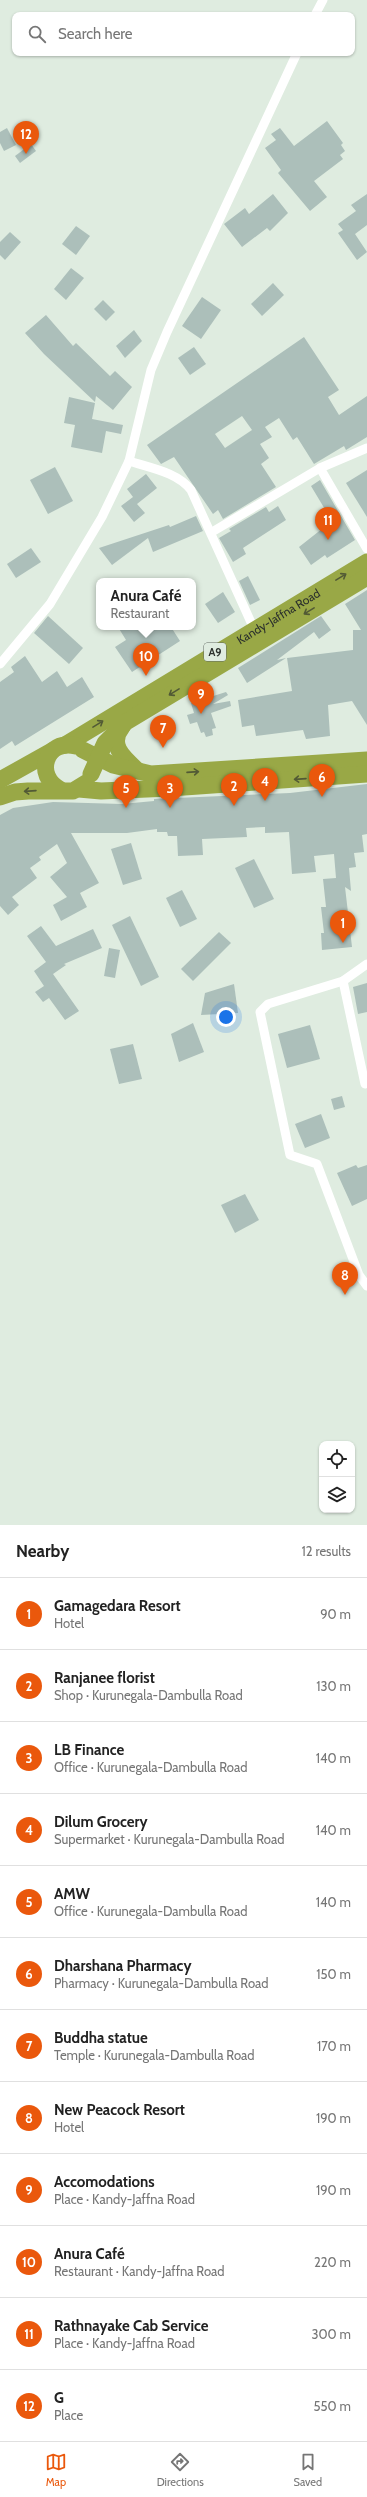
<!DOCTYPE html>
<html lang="en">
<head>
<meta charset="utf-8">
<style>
	body { margin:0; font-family:Cabin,sans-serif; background:#f6f6f6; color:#222 }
	.controls { position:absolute; right:12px; bottom:12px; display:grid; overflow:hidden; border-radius:8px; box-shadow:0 1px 3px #0004 }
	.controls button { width:36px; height:36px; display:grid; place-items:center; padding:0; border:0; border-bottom:1px solid #e0e0e0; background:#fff; color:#222; font:20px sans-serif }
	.you { position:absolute; left:226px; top:1017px; width:14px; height:14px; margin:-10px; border:3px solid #fff; border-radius:50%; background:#1a73e8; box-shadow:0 0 0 6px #1a73e833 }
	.badge { display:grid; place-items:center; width:26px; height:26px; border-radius:50%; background:#ea580c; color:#fff; font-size:13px; font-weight:700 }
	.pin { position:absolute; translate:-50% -33px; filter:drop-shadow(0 1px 2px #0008) }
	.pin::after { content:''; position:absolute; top:21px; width:14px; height:12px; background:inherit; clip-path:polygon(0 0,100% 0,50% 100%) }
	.popup { position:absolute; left:96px; top:578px; width:100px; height:52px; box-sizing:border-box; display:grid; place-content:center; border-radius:8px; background:#fff; filter:drop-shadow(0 1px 3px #0005); font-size:13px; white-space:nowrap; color:#767676 }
	.popup b { font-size:15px; color:#222 }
	.popup::after { content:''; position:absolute; left:50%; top:100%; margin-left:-8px; border:8px solid transparent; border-top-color:#fff }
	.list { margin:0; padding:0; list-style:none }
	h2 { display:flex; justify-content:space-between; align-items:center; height:52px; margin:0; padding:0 16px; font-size:17px }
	h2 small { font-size:13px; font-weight:400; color:#767676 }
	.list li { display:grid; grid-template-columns:26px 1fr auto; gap:12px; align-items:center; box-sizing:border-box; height:72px; padding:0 16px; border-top:1px solid #e0e0e0 }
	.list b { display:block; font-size:15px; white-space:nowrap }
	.list p { margin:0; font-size:13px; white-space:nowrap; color:#767676 }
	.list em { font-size:13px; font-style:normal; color:#767676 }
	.icon { flex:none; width:22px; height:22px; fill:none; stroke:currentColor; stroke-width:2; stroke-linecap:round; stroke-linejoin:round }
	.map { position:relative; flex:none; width:367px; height:1525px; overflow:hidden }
	.search { position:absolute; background:#fff; box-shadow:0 1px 3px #0004; left:12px; right:12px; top:12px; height:44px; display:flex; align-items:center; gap:10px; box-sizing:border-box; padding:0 14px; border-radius:8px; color:#767676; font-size:15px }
	.sheet { height:916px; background:#fff }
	nav { display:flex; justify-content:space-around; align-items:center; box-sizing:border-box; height:56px; border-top:1px solid #e0e0e0; background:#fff; font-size:11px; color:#767676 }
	nav a { display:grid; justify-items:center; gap:2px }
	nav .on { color:#ea580c }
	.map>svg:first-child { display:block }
	.building { fill:#acbfba; fill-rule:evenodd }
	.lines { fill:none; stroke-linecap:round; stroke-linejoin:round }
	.street { stroke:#fff; stroke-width:9 }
	.highway { stroke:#99a846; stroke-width:17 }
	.oneway { stroke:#525a35 }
	.labels { text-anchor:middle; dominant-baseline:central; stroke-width:4; stroke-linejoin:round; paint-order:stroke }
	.shield { fill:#dfece0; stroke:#616862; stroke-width:1 }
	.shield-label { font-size:11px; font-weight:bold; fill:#2b302c }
	.street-label { font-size:12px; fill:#2b302c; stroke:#dfece0 }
</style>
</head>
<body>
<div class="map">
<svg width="367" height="1525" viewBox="0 0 367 1525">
	<rect width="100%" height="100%" fill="#dfece0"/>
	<g class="building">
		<path d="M327 121 343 143 341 145 345 151 340 155 343 159 314 181 327 197 310 211 278 173 281 170 265 148 276 140 271 134 280 128 294 146Z"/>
		<path d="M7 128 16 145 4 151 0 143V132Z"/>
		<path d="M31 144 36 151 20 163 15 156Z"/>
		<path d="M273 194 288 213 270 231 267 228 242 247 224 224 245 208 249 214Z"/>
		<path d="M367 194V225L355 234 367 252 357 260 338 233 343 230 338 224 356 211 351 205Z"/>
		<path d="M76 226 90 236 76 255 62 244Z"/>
		<path d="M10 232 21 242 5 260 0 255V242Z"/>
		<path d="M71 268 84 278 66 300 54 289Z"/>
		<path d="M273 283 284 295 262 316 251 304Z"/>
		<path d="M202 297 221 310 201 339 182 326Z"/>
		<path d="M103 300 115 312 106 321 94 309Z"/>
		<path d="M46 315 73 346 76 343 110 376 115 371 132 387 113 410 96 396 95 402 44 354 25 333Z"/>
		<path d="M134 330 142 341 125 358 116 346Z"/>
		<path d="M304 337 339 390 328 397 339 415 367 396V437L346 450 344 446 314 464 297 437 293 440 279 418 265 427 272 437 260 444 269 458 261 464 276 487 223 519 218 510 213 514 174 457 161 464 147 445ZM242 416 252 430 225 448 215 434Z"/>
		<path d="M194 347 206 364 190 375 178 358Z"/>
		<path d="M69 397 95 403 92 419 123 425 121 434 106 431 102 453 71 447 75 425 64 423Z"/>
		<path d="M55 467 73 501 48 514 30 480Z"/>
		<path d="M367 470V517L346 483Z"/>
		<path d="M146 474 157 488 137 504 145 513 134 522 121 506 133 497 127 489Z"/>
		<path d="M320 480 355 540 327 558 325 555 311 565 299 547 332 521 311 486Z"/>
		<path d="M278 506 286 520 243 548 246 554 233 562 219 538 231 531 229 529 266 507 269 512Z"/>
		<path d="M196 516 203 531 153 552 148 538 112 565 99 548 169 525 170 527Z"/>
		<path d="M31 548 41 562 16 578 7 564Z"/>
		<path d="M248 576 260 600 250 605 239 581Z"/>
		<path d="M367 590V725L352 701 328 705 330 736 306 739 303 730 256 736 254 725 242 727 238 700 292 691 287 658 353 650V630H361L345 604Z"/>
		<path d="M223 592 235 612 218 623 205 604Z"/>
		<path d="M48 616 83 648 69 664 34 633Z"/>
		<path d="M321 616 331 630 319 639 314 632 277 660 286 658 247 683 238 668Z"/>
		<path d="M118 627H171L180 641 132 672 115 647 126 640Z"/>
		<path d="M25 656 42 682 57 671 67 687 82 677 94 697 15 746 12 741 0 749V682L14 672 11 667Z"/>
		<path d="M226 692 228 695 213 704 230 701 231 706 211 713 216 728 212 729 213 735 206 737 204 732 201 733 197 722 190 724 187 715 194 713 191 703Z"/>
		<path d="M367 784V834L362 835 364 852 354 853 356 867 349 868 351 891 345 887 352 947 322 950 321 933H324L321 907H326L323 879 336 878 334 854 314 856 316 872 292 874 289 832 265 833V827L246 828 247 837 202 839 203 855 178 856 177 836H168L167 832H157V829L127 833H71L99 883 80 893 87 907 61 921 53 905 67 897 50 877 67 863 57 844 39 857 41 860 30 868 37 878 12 897 19 905 8 915 0 906V815L13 808 53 802 122 804 154 801V799L290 793Z"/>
		<path d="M131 843 142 879 123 885 111 849Z"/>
		<path d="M254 859 274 899 254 908 235 868Z"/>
		<path d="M182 890 197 919 180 927 166 898Z"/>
		<path d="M130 916 159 977 141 986 112 925Z"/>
		<path d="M41 926 56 946 93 929 102 948 64 964 66 965 53 974 79 1011 65 1020 49 998 43 1002 35 992 44 986 34 971 46 962 27 936Z"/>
		<path d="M219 932 231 943 193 981 181 969Z"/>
		<path d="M109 948 120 950 115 978 104 976Z"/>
		<path d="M367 983V1012L358 1014 353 987Z"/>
		<path d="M234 984 238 1013 201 1015 205 993Z"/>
		<path d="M193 1023 204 1052 179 1062 171 1034Z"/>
		<path d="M310 1025 320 1059 287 1068 278 1034Z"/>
		<path d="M133 1044 142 1079 119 1084 110 1049Z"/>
		<path d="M342 1096 345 1107 334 1110 331 1099Z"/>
		<path d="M321 1114 330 1138 305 1148 295 1124Z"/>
		<path d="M356 1165 358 1168 367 1165V1199L352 1206 337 1173Z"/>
		<path d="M245 1194 259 1220 235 1233 221 1205Z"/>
	</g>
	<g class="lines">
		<g class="street">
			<path d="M315 15 323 0"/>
			<path d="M129 461C150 468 177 472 191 490L254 629"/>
			<path d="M320 468 367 549"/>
			<path d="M212 532 320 468 367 448"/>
			<path d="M0 664 50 604 102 517 129 461 151 370 167 332 297 53"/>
			<path d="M367 964 343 981 268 1004 260 1012 290 1155 317 1164 359 1275 367 1286"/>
			<path d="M343 981 365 1084"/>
		</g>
		<g class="highway">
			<path d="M122 727C107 745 125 759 138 771"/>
			<path id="s1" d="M65 745 367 562"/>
			<path d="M83 750 113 765 151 774 367 760"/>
			<path d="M91 774 105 743 126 722 367 577"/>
			<path d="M0 780 52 751"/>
			<path d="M79 789 101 791 170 788 367 774"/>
			<path d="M61 790C33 776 46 738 76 746"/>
			<path d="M0 797 15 792 28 791H73L86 783"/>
		</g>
	</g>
	<defs><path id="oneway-shaft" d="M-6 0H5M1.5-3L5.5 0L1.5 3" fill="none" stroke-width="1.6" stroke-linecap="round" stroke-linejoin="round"/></defs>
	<g class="oneway">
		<use href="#oneway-shaft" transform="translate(341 577) rotate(-31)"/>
		<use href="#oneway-shaft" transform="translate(309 611) rotate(149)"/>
		<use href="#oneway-shaft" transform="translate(174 692) rotate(148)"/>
		<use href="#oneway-shaft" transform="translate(98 724) rotate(-32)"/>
		<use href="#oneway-shaft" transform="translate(193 772) rotate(-4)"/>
		<use href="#oneway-shaft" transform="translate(300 779) rotate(176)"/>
		<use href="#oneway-shaft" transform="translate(30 791) rotate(176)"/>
	</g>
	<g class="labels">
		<rect class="shield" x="204" y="643" width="22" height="18" rx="3"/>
		<g class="shield-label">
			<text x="215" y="652">A9</text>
		</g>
		<g class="street-label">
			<text stroke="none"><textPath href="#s1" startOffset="249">Kandy-Jaffna Road</textPath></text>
		</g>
	</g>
</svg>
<div class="controls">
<button><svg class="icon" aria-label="locate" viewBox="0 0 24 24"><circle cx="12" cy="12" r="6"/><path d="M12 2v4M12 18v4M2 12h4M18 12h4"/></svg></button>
<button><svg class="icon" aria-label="layers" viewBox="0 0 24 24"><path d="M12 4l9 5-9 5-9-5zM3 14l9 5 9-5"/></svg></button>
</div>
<div class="you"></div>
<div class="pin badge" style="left:343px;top:943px">1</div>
<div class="pin badge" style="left:234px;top:806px">2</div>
<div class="pin badge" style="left:170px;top:808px">3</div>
<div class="pin badge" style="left:265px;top:801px">4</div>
<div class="pin badge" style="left:126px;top:808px">5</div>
<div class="pin badge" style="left:322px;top:797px">6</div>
<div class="pin badge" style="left:163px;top:748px">7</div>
<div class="pin badge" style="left:345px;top:1295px">8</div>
<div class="pin badge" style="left:201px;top:714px">9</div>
<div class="pin badge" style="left:146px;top:676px">10</div>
<div class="popup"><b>Anura Café</b>Restaurant</div>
<div class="pin badge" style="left:328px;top:540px">11</div>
<div class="pin badge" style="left:26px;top:154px">12</div>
<div class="search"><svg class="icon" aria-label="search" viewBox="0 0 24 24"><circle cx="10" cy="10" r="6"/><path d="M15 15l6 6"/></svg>Search here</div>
</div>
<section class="sheet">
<h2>Nearby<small>12 results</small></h2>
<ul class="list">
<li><span class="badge">1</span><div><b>Gamagedara Resort</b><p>Hotel</p></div><em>90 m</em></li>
<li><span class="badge">2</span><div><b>Ranjanee florist</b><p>Shop · Kurunegala-Dambulla Road</p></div><em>130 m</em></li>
<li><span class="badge">3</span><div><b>LB Finance</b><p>Office · Kurunegala-Dambulla Road</p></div><em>140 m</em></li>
<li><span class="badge">4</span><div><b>Dilum Grocery</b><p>Supermarket · Kurunegala-Dambulla Road</p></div><em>140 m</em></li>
<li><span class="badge">5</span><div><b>AMW</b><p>Office · Kurunegala-Dambulla Road</p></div><em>140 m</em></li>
<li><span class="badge">6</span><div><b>Dharshana Pharmacy</b><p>Pharmacy · Kurunegala-Dambulla Road</p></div><em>150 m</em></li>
<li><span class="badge">7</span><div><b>Buddha statue</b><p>Temple · Kurunegala-Dambulla Road</p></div><em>170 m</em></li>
<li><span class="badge">8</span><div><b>New Peacock Resort</b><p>Hotel</p></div><em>190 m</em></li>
<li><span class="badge">9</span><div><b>Accomodations</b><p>Place · Kandy-Jaffna Road</p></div><em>190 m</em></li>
<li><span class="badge">10</span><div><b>Anura Café</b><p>Restaurant · Kandy-Jaffna Road</p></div><em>220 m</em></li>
<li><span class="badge">11</span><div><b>Rathnayake Cab Service</b><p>Place · Kandy-Jaffna Road</p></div><em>300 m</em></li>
<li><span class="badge">12</span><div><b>G</b><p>Place</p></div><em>550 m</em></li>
</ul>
</section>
<nav>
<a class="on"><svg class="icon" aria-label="map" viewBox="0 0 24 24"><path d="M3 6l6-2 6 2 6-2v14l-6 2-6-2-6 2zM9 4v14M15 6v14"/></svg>Map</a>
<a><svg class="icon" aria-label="directions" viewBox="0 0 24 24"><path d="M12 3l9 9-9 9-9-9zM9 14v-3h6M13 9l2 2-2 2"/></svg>Directions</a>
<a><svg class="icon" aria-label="saved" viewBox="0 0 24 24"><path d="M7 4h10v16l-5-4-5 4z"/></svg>Saved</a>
</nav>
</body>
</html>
